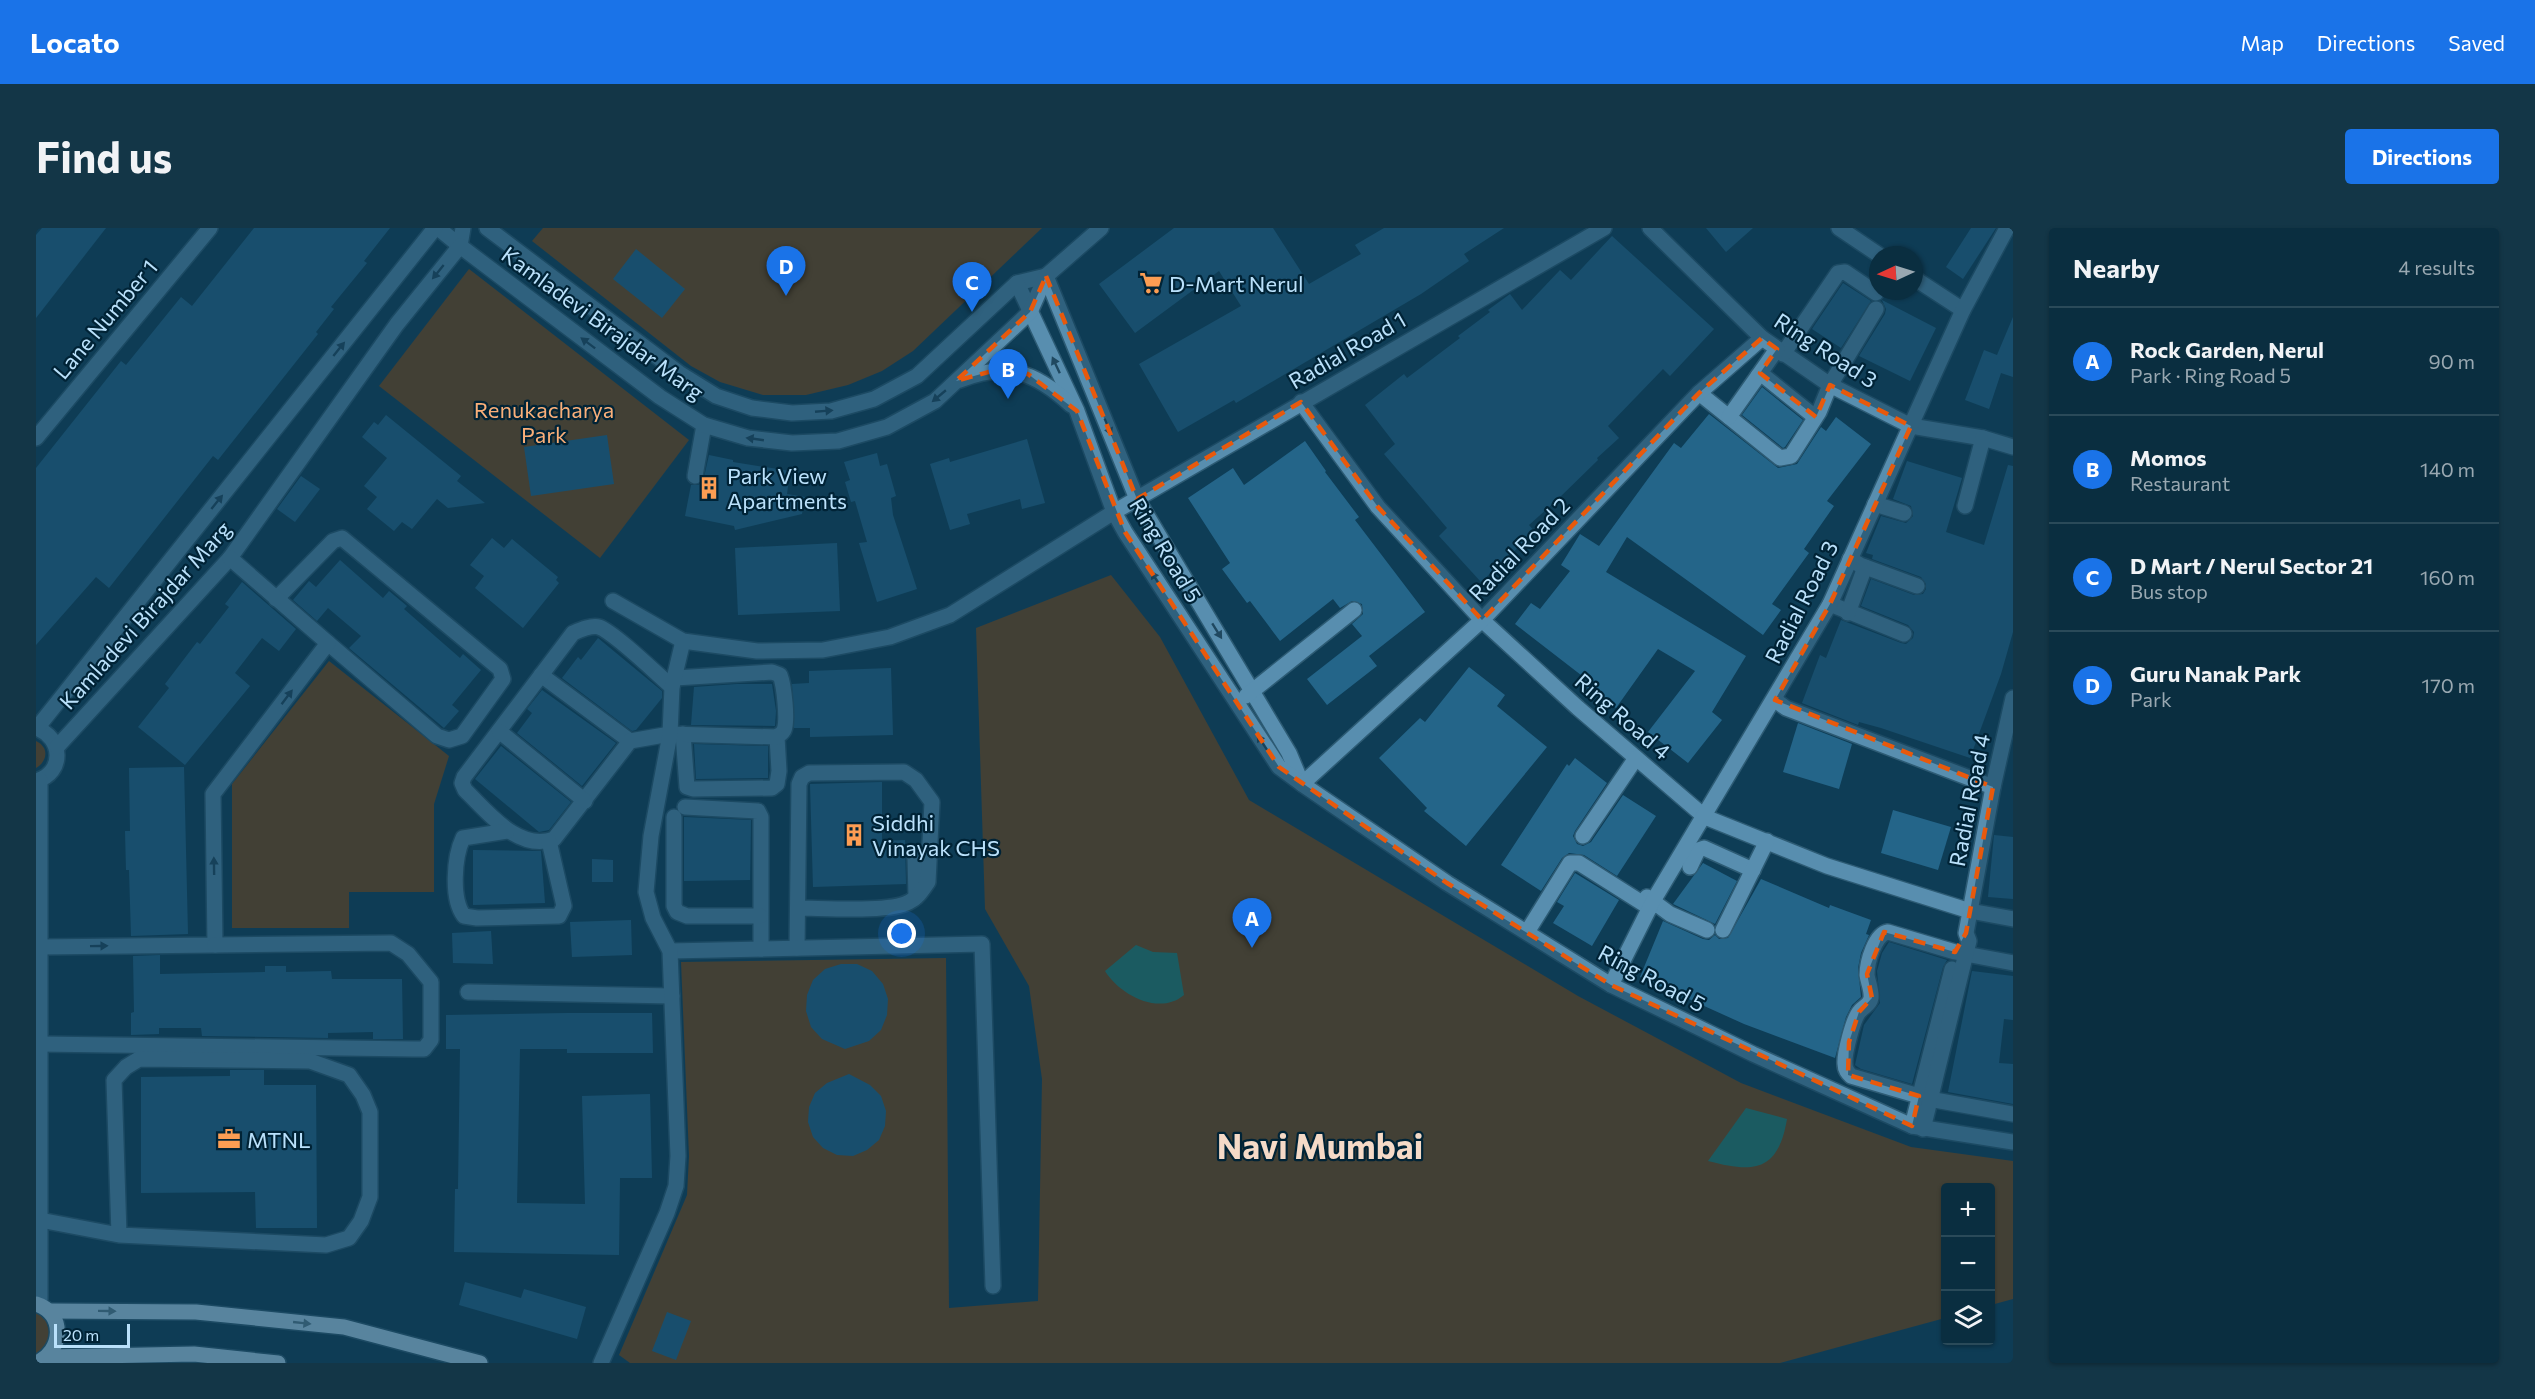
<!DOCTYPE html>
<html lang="en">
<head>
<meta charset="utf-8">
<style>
	body { margin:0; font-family:Commissioner,sans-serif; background:#133647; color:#f1f3f6 }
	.controls { position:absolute; right:18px; bottom:18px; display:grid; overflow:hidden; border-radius:6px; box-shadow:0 2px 4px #0004 }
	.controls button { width:54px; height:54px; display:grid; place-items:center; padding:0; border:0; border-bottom:2px solid #2a4a59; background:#0a2e40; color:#f1f3f6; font:30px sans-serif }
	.compass { position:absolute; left:1833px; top:18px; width:54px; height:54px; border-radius:50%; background:#0a2e40; box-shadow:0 2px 4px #0004; rotate:266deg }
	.scale { position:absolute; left:18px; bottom:15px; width:76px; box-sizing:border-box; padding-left:6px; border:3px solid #bae1fb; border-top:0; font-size:16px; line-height:21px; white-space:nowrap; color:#bae1fb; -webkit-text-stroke:4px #002336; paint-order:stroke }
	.you { position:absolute; left:866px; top:706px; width:21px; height:21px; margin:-15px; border:4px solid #fff; border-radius:50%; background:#1a73e8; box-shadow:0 0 0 9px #1a73e833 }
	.badge { display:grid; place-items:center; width:39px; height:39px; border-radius:50%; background:#1a73e8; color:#fff; font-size:20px; font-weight:700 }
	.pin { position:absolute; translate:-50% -50px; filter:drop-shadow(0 2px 3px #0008) }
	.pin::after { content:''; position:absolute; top:32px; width:21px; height:18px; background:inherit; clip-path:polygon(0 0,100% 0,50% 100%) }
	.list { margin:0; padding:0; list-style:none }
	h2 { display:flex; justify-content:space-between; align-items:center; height:78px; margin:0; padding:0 24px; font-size:26px }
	h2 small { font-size:20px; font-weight:400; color:#99a8b1 }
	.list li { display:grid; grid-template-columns:39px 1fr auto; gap:18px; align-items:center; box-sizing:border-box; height:108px; padding:0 24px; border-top:2px solid #2a4a59 }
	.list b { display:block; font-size:22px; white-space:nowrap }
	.list p { margin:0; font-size:20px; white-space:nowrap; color:#99a8b1 }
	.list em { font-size:20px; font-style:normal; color:#99a8b1 }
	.icon { flex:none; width:33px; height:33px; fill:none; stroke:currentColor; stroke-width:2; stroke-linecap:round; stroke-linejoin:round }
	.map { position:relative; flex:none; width:1977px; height:1135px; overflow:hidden; border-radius:6px }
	header { display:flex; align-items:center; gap:36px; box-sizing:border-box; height:84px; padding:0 30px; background:#1a73e8; color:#fff }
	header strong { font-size:28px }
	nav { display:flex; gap:33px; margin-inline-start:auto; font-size:21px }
	.intro { display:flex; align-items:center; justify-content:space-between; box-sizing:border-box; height:144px; padding:0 36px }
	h1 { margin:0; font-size:42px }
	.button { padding:15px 27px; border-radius:6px; background:#1a73e8; color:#fff; font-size:21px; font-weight:700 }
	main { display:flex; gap:36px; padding:0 36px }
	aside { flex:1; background:#0a2e40; border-radius:6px; box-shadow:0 2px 4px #0004 }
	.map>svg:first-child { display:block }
	.green { fill:#81450f }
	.water { fill:#2a8270 }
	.building { fill:#246589 }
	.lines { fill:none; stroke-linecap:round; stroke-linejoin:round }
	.minor-casing { stroke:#2d5b74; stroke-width:18 }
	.major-casing { stroke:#2d5b74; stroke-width:18 }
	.minor { stroke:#588eaf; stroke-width:15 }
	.major { stroke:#b2dcf7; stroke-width:15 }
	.oneway { fill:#1f4860 }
	.oneway2 { fill:#598096 }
	.marked { fill:none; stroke:#e8590c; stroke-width:4.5; stroke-dasharray:12 8; stroke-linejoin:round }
	.labels { text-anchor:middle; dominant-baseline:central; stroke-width:4.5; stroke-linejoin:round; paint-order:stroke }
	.poi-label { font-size:22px; fill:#bae1fb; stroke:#002336; text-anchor:start }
	.street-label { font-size:22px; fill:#bae1fb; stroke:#002336 }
	.park-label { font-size:22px; fill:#f9af79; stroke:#002336 }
	.town-label { font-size:34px; font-weight:bold; fill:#f5dac7; stroke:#002336 }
</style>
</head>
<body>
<header>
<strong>Locato</strong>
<nav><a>Map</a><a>Directions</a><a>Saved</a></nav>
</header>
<div class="intro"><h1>Find us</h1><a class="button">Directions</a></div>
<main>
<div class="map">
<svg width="1977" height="1135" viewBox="0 0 1977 1135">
	<rect width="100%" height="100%" fill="#0e3d56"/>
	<g class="green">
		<path d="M507 0H1006L877 123 846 143 812 157 770 167H727L684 154 655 138 496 13Z"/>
		<path d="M433 41 653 212 564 330 343 158Z"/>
		<path d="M1075 347 1124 409 1213 572 1542 768 1705 855 1875 919 1977 933V1071L1955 1077 1954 960H1910L1909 1090 1744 1135H594L583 1127 651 967 653 928 645 734 910 730 913 1080 1002 1073 1006 851 993 758 949 681 940 400Z"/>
		<path d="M293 433 413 528 398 576V664H313V700H196V556Z"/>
		<path d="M0 513C13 519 12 533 0 540Z"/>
		<path d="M0 1084 10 1092 14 1107 7 1122 0 1126Z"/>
	</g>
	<g class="water">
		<path d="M1100 717 1117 724 1141 725 1148 767C1123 788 1084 767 1069 743Z"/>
		<path d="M1710 880 1751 891C1742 944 1718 945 1672 933Z"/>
	</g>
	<g class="building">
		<path d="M6 0H70L0 90V7Z"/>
		<path d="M218 0H354L328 33 331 35 295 79 298 81 280 104 282 106 182 232 177 228 73 360 60 349 0 417V240L85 133 90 137 145 69 156 78Z"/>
		<path d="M1138 0H1237L1273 56 1325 26 1319 17 1348 0H1468L1428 26 1433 33 1385 66 1200 175 1198 172 1142 204 1103 136 1205 78 1183 43 1099 105 1063 56Z"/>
		<path d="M1670 0H1717L1690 24Z"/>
		<path d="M1935 0H1960L1927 51 1910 39Z"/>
		<path d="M1576 8 1678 101 1634 148 1627 141 1572 198 1583 210 1561 230 1562 232 1522 271 1493 297 1499 304 1445 354 1403 308 1411 300 1348 226 1359 216 1329 177 1368 146 1371 150 1424 110 1422 108 1454 84 1452 82 1474 66 1486 82 1524 42 1535 52Z"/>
		<path d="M600 21 649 61 626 90 577 51Z"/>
		<path d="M1807 55 1835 73 1805 120 1776 101Z"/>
		<path d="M1846 72 1900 100 1874 153 1823 128 1849 86 1850 81Z"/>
		<path d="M1977 89V149L1965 145 1953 181 1929 172 1948 122 1961 127Z"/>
		<path d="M1726 159 1767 192 1749 219 1747 220 1706 187Z"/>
		<path d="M1673 186 1742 240 1761 236 1785 199 1790 203 1800 189 1835 216 1791 273 1798 278 1768 321 1773 325 1736 376 1745 382 1727 407 1591 309 1570 344 1710 428 1676 484 1686 492 1652 535 1612 504 1659 443 1622 421 1580 480 1550 459 1554 454 1479 396 1495 375 1504 381 1534 343 1525 337 1544 306 1563 318 1638 215 1645 220Z"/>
		<path d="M350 187 425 248 421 253 449 275 412 280 401 271 376 301 366 294 358 303 331 281 341 269 328 258 351 230 326 209 338 194 342 197Z"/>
		<path d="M571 207 578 256 495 268 488 219Z"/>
		<path d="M991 211 1009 275 986 281 984 271 931 286 934 296 914 302 894 236 913 230 914 234Z"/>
		<path d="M1269 213 1290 243 1289 244 1323 289 1319 292 1389 384 1333 428 1341 438 1291 477 1271 451 1326 408 1316 396 1327 386 1326 376 1316 373 1304 380 1297 371 1244 413 1214 373 1211 375 1186 341 1194 335 1152 270 1197 240 1208 257Z"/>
		<path d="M841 225 844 238 851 236 860 268 855 270 857 287 881 361 841 374 823 315 831 314 819 273 815 274 809 254 814 252 808 234Z"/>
		<path d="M673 227 697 232V234L754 243 751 266 769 269 766 286 699 302 698 298 649 288 655 257H662L667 254Z"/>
		<path d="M1871 233 1926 250 1910 304 1948 317 1972 237 1977 238V404L1965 446 1934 530 1845 500 1823 494 1822 497 1766 475 1784 427 1790 430 1805 392 1865 415 1870 416 1877 410 1878 404 1872 397 1825 378 1835 351 1878 367 1887 366 1890 361V356L1885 349 1836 331 1837 327 1830 325 1845 288 1870 295 1877 288 1875 278 1857 271Z"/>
		<path d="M265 248 284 261 259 294 241 281Z"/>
		<path d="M456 310 468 320 476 311 522 349 520 352 523 355 487 400 439 360 448 348 434 337Z"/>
		<path d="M801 315 804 383 702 387 699 320Z"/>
		<path d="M304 332 347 370 353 363 371 378 368 381 424 430 427 426 445 442 416 477 423 483 408 500 313 420 325 408 292 380 281 393 257 372 273 353 280 359Z"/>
		<path d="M206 354 260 401 243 423 226 410 199 445 214 458 149 537 102 499 133 460 129 456 161 414 164 416 193 379 189 376Z"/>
		<path d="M562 410 626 463V470L600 502 596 503 526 450 542 429 545 432Z"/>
		<path d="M1433 439 1469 467 1461 478 1511 519 1430 618 1388 583 1391 580 1343 530 1384 490 1389 494Z"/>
		<path d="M855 440 857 507 774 509V500H758L756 456 773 455V443Z"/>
		<path d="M701 456H736L740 483 739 498 655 497 658 459Z"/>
		<path d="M506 462 580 515 546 558 481 505 496 485 491 481Z"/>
		<path d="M1762 495 1816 516 1803 561 1747 544Z"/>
		<path d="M658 516 732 518V550L660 551Z"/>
		<path d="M465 518 535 574 513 602 503 604 439 551Z"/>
		<path d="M1539 530 1571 555 1539 603 1537 608 1541 616 1547 618 1555 614 1587 567 1620 588 1581 648 1548 627 1533 625 1526 630 1505 663 1465 637 1531 536 1533 538Z"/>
		<path d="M148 539 152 706 95 708 93 642H90L89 603H94L93 540Z"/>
		<path d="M846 554V613L869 612 870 656 777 659 774 556Z"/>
		<path d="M1857 582 1915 599 1902 642 1845 625Z"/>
		<path d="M648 589 715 592 714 652 648 653Z"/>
		<path d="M1958 607 1977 609V671L1952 669Z"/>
		<path d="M437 622 505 623 509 675 437 677Z"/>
		<path d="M556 631 577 632V654H556Z"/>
		<path d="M1667 635 1701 653 1679 696 1637 676Z"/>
		<path d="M1539 645 1583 672 1556 718 1517 695 1528 678 1521 674Z"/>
		<path d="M1725 651 1793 680 1794 677 1835 692 1830 706 1833 707 1825 725 1822 740 1825 769 1816 777 1810 789 1799 830 1708 796 1604 749 1627 693 1667 711 1673 712 1679 707 1683 711 1692 710Z"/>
		<path d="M595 692 596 727 536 729 534 694Z"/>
		<path d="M455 703 457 736 417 735 416 705Z"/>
		<path d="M1853 714 1911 732 1907 739 1876 856 1825 841 1819 837 1828 797 1844 775 1841 743 1846 725Z"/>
		<path d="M124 727V746L229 744V738H250V744L295 743 296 751H366L367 811H337V804L292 805V810L166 808 165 800H123V806L95 807V785L98 784 97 728Z"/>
		<path d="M805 736H821L836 743 847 756 852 771 851 787 845 802 833 813 809 821 786 811 775 799 770 783 771 767 777 752 789 741Z"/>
		<path d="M1936 743 1977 748V792L1968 791 1963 835 1977 836V876L1912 864Z"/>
		<path d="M531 785H616L617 825H531V821H484L481 975 549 976 546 868 614 866 616 950H584L583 1027 418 1024 419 961H422L424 821H410V787Z"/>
		<path d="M194 842H228V857H280L281 1000H220L219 964 105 965V849L194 848Z"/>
		<path d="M813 846 834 857 845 868 850 883 849 898 843 912 831 922 817 928 801 927 787 920 777 909 772 894 773 879 779 865 791 855Z"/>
		<path d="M429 1054 485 1070 488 1061 550 1079 541 1111 423 1077Z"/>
		<path d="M631 1084 655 1093 640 1132 616 1123Z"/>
	</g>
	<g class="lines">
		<g class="minor-casing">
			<g id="minor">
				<path d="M402 0 424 18 427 0"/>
				<path d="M451 0 643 145 680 168 716 180 756 185 795 183 838 171 881 148 981 55 1010 48"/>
				<path d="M1614 0 1726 110 1794 157 1875 198 1947 210 1977 219"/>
				<path d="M1803 0 1843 27"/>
				<path d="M1010 48 1101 271 1253 525 1266 556"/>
				<path d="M1878 50 1927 82"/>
				<path d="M981 55 1041 183 1078 284 1089 304 1243 539 1266 556 1411 655 1575 757 1717 826 1876 898 1977 914"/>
				<path d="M1747 126 1802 45 1809 44 1840 65"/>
				<path d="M1722 148 1741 121"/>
				<path d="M924 152C971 134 998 143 1035 177"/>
				<path d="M1663 165 1744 230 1755 228 1783 184 1794 157 1840 81"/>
				<path d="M1265 174 1342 279 1446 392 1542 480 1669 589 1791 638 1934 683 1977 691"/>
				<path d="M1693 189 1722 148H1728L1779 189"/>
				<path d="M0 210 174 0"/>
				<path d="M659 248 668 197"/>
				<path d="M1839 276 1868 285"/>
				<path d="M1929 278 1947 210"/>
				<path d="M1814 331 1824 337 1881 358"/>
				<path d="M240 371 297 313 306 310 464 441 467 451 426 508 413 512 401 508 292 415"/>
				<path d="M577 373 647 413 721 423 787 422 854 409 914 387 1078 284 1568 0"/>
				<path d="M1794 376 1868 406"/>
				<path d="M1812 385 1829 339"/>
				<path d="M505 447 594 513"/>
				<path d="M639 450 736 444 744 447C748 457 752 492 748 502 747 505 743 507 741 509L743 543 741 556 736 560 657 561 651 559 647 506"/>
				<path d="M636 459C621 446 579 405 563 399 555 397 544 402 537 405L428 549 426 555 429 562C452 584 482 624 518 611L594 513 634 506 741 509"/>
				<path d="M1210 468 1318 382"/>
				<path d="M1739 472 1750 480 1957 559"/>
				<path d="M0 500C27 509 29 545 0 553"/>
				<path d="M1 500 399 0"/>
				<path d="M463 503 549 573"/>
				<path d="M21 519 194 330 361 96 424 18 624 169 668 197 712 210 756 215 802 213 851 199 899 173 994 84 1010 48 1065 0"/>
				<path d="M1266 556 1446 392 1663 165 1726 110"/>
				<path d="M649 579 722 583 725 589V721"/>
				<path d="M638 589V678L641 684 651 688H724"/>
				<path d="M471 603 427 610C418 629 415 671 428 688L441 690 523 688 528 678 513 613"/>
				<path d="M1547 608 1600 530"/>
				<path d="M879 630 880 669"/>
				<path d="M1654 639 1662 622 1668 620 1717 642"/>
				<path d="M1611 669 1634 686 1671 702"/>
				<path d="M1687 702 1731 613"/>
				<path d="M1491 704 1534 635H1543L1614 680"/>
				<path d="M4 719 179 717 177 566 292 415 194 330"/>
				<path d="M761 720 763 556 766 549 773 545 868 544 880 552 896 574 892 654C887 661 882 670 873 674 853 685 787 680 762 680"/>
				<path d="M634 723 946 716 957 1058"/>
				<path d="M1575 757 1617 673 1794 376 1927 82 1971 0"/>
				<path d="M432 764 636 768"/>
				<path d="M4 816 378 821H388L395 812V754L372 726 355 715 179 717"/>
				<path d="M1883 868 1815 848C1812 845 1809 842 1809 836 1808 827 1817 790 1824 783 1828 778 1834 777 1835 770 1836 763 1832 754 1831 747 1831 734 1839 706 1852 704L1919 724 1977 735"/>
				<path d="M1893 871 1977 886"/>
				<path d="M1876 898 1916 741"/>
				<path d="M1887 901 1933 713 1930 705 1957 559 1977 470"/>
				<path d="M4 992 83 1007 290 1017 313 1010 325 993 334 969V884L327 867 313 847 274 833 103 831 90 839 78 852 83 1007"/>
				<path d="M4 1077V552"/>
				<path d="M565 1135 631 985 640 958 642 928 634 723 617 690 610 664 615 608 634 506 636 459 647 413"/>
			</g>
		</g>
		<g class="major-casing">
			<g id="major">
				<path d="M0 1076C30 1085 27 1124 0 1135"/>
				<path d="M13 1083 160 1084 308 1099 444 1135"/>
				<path d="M12 1129 158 1126 242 1135"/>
			</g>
		</g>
		<use href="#minor" class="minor"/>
		<use href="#major" class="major"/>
	</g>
	<defs><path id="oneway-solid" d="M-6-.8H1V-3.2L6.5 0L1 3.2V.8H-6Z" transform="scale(1.5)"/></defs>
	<g class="oneway">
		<use href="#oneway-solid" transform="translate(402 44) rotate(129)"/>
		<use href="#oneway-solid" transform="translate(552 115) rotate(-143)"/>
		<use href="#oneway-solid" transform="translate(303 121) rotate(-51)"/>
		<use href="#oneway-solid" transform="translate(1020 137) rotate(-115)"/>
		<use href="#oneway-solid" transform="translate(903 168) rotate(140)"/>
		<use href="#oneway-solid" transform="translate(788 183) rotate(-5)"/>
		<use href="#oneway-solid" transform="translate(1072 199) rotate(68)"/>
		<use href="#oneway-solid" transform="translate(719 211) rotate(-172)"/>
		<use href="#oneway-solid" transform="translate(181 274) rotate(-51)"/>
		<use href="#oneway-solid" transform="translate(1120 351) rotate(-123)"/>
		<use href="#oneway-solid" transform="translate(1181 403) rotate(58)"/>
		<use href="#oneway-solid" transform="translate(251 469) rotate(-53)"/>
		<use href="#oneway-solid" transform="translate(1226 514) rotate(-123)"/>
		<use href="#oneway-solid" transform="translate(178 638) rotate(-91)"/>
		<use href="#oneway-solid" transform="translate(63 718) rotate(-1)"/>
	</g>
	<g class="oneway2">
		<use href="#oneway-solid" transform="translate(71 1083) rotate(1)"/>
		<use href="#oneway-solid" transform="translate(266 1095) rotate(6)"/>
	</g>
	<path d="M0 0H1977V1135H0ZM1010 48 1101 271 1265 174 1342 279 1446 392 1663 165 1726 110 1741 121 1724 145 1780 189 1794 157 1875 198 1794 376 1739 472 1957 559 1930 705 1919 724 1848 704 1831 746 1836 770 1823 784 1813 814 1812 847 1883 868 1876 898 1575 757 1411 655 1243 539 1089 304 1041 183 992 146 956 143 920 153 994 84Z" fill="#0e3d56" fill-opacity=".55" fill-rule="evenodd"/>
	<path class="marked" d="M1010 48 1101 271 1265 174 1342 279 1446 392 1663 165 1726 110 1741 121 1724 145 1780 189 1794 157 1875 198 1794 376 1739 472 1957 559 1930 705 1919 724 1848 704 1831 746 1836 770 1823 784 1813 814 1812 847 1883 868 1876 898 1575 757 1411 655 1243 539 1089 304 1041 183 992 146 956 143 920 153 994 84Z"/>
	<defs>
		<g id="supermarket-bare" transform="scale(1.8)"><path d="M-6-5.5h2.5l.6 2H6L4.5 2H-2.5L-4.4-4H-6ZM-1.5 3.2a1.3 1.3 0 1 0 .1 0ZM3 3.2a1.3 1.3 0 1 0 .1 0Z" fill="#fc9d53" stroke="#002336" stroke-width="2.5" paint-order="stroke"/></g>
		<g id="building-bare" transform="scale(1.8)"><path d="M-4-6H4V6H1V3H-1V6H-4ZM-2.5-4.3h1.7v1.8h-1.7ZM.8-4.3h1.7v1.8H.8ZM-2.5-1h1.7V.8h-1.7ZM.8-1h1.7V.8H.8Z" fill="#fc9d53" stroke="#002336" stroke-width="2.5" paint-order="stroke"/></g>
		<g id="office-bare" transform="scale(1.8)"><path d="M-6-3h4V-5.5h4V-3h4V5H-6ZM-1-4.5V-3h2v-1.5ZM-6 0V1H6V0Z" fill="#fc9d53" stroke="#002336" stroke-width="2.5" paint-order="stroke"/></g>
	</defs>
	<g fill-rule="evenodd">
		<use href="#supermarket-bare" x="1115" y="55"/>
		<use href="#building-bare" x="673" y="260"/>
		<use href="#building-bare" x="818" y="607"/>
		<use href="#office-bare" x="193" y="911"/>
	</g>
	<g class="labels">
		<g class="poi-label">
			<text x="1133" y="55">D-Mart Nerul</text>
			<text x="691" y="247">Park View<tspan x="691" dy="25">Apartments</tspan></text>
			<text x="836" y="594">Siddhi<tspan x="836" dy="25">Vinayak CHS</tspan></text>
			<text x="211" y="911">MTNL</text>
		</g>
		<g class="street-label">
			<text transform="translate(69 91) rotate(-50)">Lane Number 1</text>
			<text transform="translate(567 95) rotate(36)">Kamladevi Birajdar Marg</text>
			<text transform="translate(1311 122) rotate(-30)">Radial Road 1</text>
			<text transform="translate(1790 122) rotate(33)">Ring Road 3</text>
			<text transform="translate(1483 321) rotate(-46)">Radial Road 2</text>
			<text transform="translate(1130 322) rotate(59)">Ring Road 5</text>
			<text transform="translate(1765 374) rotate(-63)">Radial Road 3</text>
			<text transform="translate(109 387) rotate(-48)">Kamladevi Birajdar Marg</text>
			<text transform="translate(1587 488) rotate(41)">Ring Road 4</text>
			<text transform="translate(1933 572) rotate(-79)">Radial Road 4</text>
			<text transform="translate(1616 750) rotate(28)">Ring Road 5</text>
		</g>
		<g class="park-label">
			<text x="508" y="181">Renukacharya<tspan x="508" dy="25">Park</tspan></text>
		</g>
		<g class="town-label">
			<text x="1284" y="917">Navi Mumbai</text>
		</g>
	</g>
</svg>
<div class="controls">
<button>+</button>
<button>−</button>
<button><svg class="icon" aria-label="layers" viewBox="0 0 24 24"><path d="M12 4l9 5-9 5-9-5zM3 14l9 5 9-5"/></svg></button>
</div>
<svg class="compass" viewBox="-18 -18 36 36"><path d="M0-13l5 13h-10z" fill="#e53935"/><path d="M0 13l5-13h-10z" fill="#99a8b1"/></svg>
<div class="scale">20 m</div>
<div class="you"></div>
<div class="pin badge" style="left:1216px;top:720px">A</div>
<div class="pin badge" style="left:972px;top:171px">B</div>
<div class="pin badge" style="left:936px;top:84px">C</div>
<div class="pin badge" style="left:750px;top:68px">D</div>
</div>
<aside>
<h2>Nearby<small>4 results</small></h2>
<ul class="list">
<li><span class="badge">A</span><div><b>Rock Garden, Nerul</b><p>Park · Ring Road 5</p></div><em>90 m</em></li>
<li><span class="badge">B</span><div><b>Momos</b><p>Restaurant</p></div><em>140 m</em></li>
<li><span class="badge">C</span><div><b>D Mart / Nerul Sector 21</b><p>Bus stop</p></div><em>160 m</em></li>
<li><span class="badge">D</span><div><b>Guru Nanak Park</b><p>Park</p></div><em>170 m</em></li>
</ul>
</aside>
</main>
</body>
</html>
